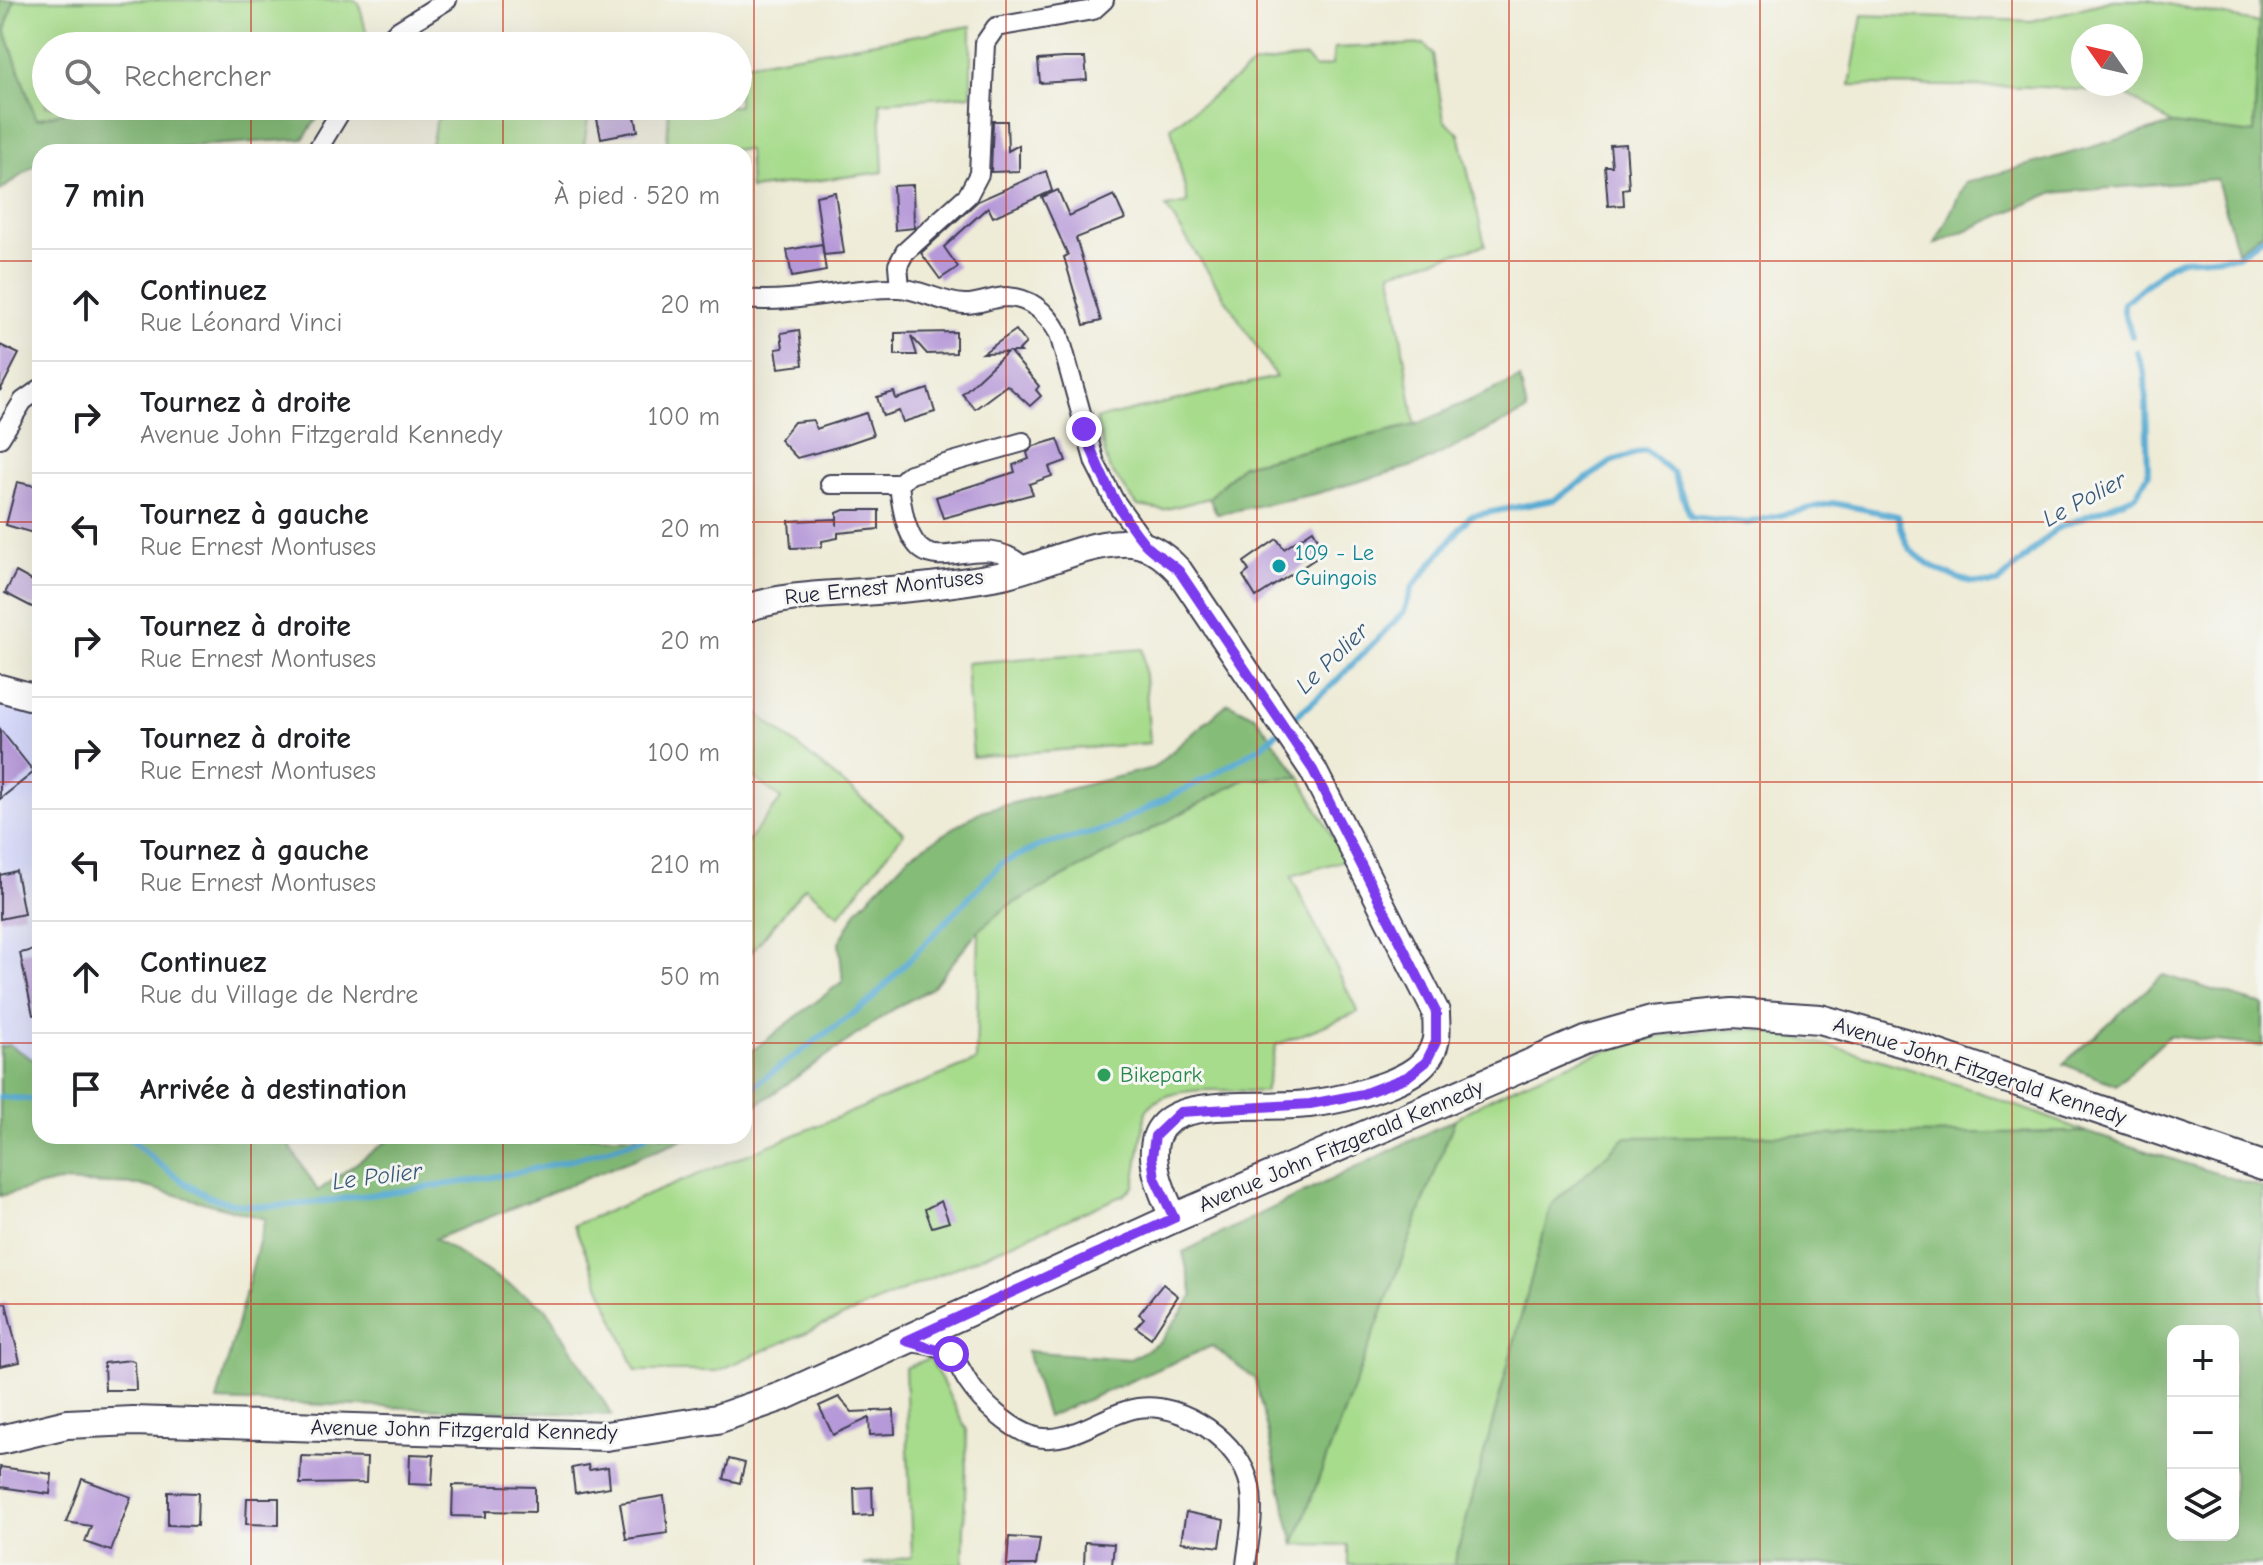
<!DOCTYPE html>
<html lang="fr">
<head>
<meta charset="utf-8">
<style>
	body { margin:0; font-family:"Comic Neue",sans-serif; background:#f6f6f6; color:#202124 }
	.controls { position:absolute; right:24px; bottom:24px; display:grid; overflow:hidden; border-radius:16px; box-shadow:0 8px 32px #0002 }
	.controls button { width:72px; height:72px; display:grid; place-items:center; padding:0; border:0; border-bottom:2px solid #e0e0e0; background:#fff; color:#202124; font:40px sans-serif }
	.compass { position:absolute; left:2071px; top:24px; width:72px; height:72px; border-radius:50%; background:#fff; box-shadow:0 8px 32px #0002; rotate:304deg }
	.stop { position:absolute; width:24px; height:24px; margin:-18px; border:6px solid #7c3aed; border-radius:50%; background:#fff }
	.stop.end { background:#7c3aed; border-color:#fff; box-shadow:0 2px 8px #0008 }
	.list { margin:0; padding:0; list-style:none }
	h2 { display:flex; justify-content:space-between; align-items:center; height:104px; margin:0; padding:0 32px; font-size:34px }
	h2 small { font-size:26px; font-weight:400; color:#757577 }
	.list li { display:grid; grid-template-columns:52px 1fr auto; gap:24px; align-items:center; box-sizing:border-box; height:112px; padding:0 32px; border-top:2px solid #e0e0e0 }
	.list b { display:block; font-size:30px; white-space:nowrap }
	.list p { margin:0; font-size:26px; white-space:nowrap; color:#757577 }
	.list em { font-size:26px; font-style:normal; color:#757577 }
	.icon { flex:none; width:44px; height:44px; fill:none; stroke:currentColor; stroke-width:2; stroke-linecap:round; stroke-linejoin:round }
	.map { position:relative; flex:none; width:2263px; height:1565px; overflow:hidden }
	.search { position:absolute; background:#fff; box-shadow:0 8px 32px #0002; left:32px; top:32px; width:720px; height:88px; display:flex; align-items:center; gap:20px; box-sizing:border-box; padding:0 28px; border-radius:44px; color:#757577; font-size:30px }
	.panel { position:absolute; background:#fff; box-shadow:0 8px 32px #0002; left:32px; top:144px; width:720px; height:1000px; border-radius:24px }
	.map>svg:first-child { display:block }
	.built { fill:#d5d8f9 }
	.green { fill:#a7dc8c; stroke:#647f64; stroke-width:2; fill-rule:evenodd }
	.forest { fill:#85bc78; stroke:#546f5a; stroke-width:2; fill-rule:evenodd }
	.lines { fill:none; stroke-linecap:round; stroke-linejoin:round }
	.stream { stroke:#58abd3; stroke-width:6 }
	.building { fill:#b699d8 }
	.street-casing { stroke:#414052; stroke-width:22 }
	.secondary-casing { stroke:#414052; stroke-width:30 }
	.primary-casing { stroke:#414052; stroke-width:32 }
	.street { stroke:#fff; stroke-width:18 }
	.secondary { stroke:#fff; stroke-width:26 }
	.primary { stroke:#fff; stroke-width:28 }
	.route { stroke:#7c3aed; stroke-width:10 }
	.grid { fill:none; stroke:#c8321e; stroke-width:2; stroke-opacity:0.55 }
	.culture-dot { fill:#0f9aa8; stroke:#f6f6f2; stroke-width:3 }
	.leisure-dot { fill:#2e9e5b; stroke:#f6f6f2; stroke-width:3 }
	.labels { text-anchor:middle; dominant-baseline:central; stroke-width:6; stroke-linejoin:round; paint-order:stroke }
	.culture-label { font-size:22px; fill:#0d838f; stroke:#f6f6f2; text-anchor:start }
	.street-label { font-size:22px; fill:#22223b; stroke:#f6f6f2 }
	.leisure-label { font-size:22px; fill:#27864d; stroke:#f6f6f2; text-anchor:start }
	.water-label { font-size:24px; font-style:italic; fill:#385978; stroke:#f6f6f2 }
</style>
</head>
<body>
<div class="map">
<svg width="2263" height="1565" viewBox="0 0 2263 1565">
	<rect width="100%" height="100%" fill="#f6f6f2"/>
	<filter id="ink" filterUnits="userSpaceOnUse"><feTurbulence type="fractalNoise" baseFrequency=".0125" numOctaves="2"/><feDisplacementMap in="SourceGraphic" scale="16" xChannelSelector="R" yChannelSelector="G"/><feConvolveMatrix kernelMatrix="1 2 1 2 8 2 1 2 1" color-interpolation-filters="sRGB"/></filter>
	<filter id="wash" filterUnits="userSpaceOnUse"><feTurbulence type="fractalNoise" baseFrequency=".006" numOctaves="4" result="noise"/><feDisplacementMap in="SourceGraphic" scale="32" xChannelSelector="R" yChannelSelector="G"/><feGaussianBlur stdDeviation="1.8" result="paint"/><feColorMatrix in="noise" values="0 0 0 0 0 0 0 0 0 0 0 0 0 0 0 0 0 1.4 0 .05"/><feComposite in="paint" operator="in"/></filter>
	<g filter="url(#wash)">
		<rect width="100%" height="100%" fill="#eeebd6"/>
		<path class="built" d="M0 705 40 714V1064L9 1045 0 1047Z"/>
		<g class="green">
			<path d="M14 0H353L359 3 369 43 46 46V106H92L36 119 5 30Z"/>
			<path d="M2113 0H2148L2259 23 2254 134 2172 124 2123 93 2042 87 1850 85 1862 15 2032 21ZM2083 36H2131V84H2083Z"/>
			<path d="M971 26V95L880 102 883 172 750 189 748 150 667 147 669 106H738V65Z"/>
			<path d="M1425 44 1433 55 1444 120 1459 134 1485 245 1391 272 1415 425 1242 465 1209 498 1163 510 1138 506 1109 468 1096 419 1276 377 1166 207 1188 203 1171 127 1254 65 1306 57 1315 68 1332 65 1334 48Z"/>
			<path d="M502 106H590L583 152H429L437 119Z"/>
			<path d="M1143 649 1150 743 973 757 966 663Z"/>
			<path d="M746 704 904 833 839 915 805 887 744 961V846L781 799 744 769Z"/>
			<path d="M1300 777 1345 860 1291 876 1358 1012 1276 1045 1265 1092C1234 1091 1165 1082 1146 1111L1134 1186 1124 1195 717 1371H636L574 1225 976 1061 979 930 1004 908 1245 779Z"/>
			<path d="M1752 1029C1871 1051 1974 1089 2086 1132L1626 1138 1454 1565H1348V1545L1294 1544 1455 1119C1505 1086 1612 1043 1672 1035 1698 1031 1726 1031 1752 1029Z"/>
			<path d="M930 1358 967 1430 963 1565H863L912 1557 905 1368Z"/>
		</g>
		<g class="forest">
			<path d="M0 0H14L5 30 36 119 92 106H326L303 139 101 152H40V161L0 191Z"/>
			<path d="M2260 0H2263V232L2237 251 2217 179 2052 193 1935 244 1965 183 2172 124 2254 134Z"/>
			<path d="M1520 378 1527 411 1420 464 1315 494 1217 514 1209 498 1242 465 1415 425Z"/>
			<path d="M1228 703 1256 717 1300 777 1245 779 1005 908 979 930 932 988 895 1008 744 1114V1057L843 981 839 943 858 909 909 856 981 811 1153 768Z"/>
			<path d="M2163 975 2263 1005V1046L2169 1036 2117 1085 2063 1064Z"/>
			<path d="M9 1045 40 1064V1136H250L288 1143 318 1191 394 1136H691L435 1239 546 1308 612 1415 217 1401 265 1219 140 1185 58 1182 0 1196V1047Z"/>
			<path d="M1455 1119 1294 1544 1255 1379 1212 1346 1047 1417 1027 1351 1130 1359 1160 1342 1193 1296 1183 1252Z"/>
			<path d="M2086 1132 2263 1188V1565H1454L1551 1205 1626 1137ZM2173 1331H2233V1535H2173Z"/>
		</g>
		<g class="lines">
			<g class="stream">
				<path d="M2132 336 2124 312V303L2169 265 2180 260 2237 256 2263 237"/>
				<path d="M1289 722 1331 686 1404 612 1412 588 1470 516 1554 500 1613 461 1645 450 1673 473 1691 517 1747 523 1833 503 1898 516C1901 526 1904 544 1912 551 1934 571 1968 587 1998 583L2056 529 2136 495 2148 475 2145 375 2137 352"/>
				<path d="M744 1093 869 1002 1002 863 1042 845 1106 829 1209 777 1262 746 1278 732"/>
				<path d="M0 1097 40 1100"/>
				<path d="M127 1136C151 1157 186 1188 216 1199 259 1214 317 1202 361 1196 458 1184 554 1171 646 1136"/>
			</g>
		</g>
		<g id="blocks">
			<g class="building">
				<path d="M1064 58H1085L1087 80 1040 83 1038 60Z"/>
				<path d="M633 107 638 131 601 138 596 114Z"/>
				<path d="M993 121H1007L1008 151 1019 145V171L991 172Z"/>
				<path d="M1626 144 1629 188 1623 189 1624 205 1608 206 1605 166H1612L1610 145Z"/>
				<path d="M1046 171 1052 191 993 217 988 207 944 247 958 267 940 279 921 253 978 201Z"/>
				<path d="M913 185 914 228 895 230 893 186Z"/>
				<path d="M1058 190 1069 216 1114 195 1125 219 1076 238 1101 321 1084 325 1064 257 1068 255 1042 197Z"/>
				<path d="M835 192 844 253 824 255 816 196Z"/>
				<path d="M822 244 826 271 792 277 787 250Z"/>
				<path d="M799 330 803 365 779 368 776 349 783 348 781 333Z"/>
				<path d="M1016 330 1026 343 1019 350 1021 352H1010L1039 386 1036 390 1041 396 1030 406 1007 385 975 409 962 394 1007 352 983 353Z"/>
				<path d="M956 332V353L927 354 911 336 917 355H895V333Z"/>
				<path d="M0 345 19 354 0 391Z"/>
				<path d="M928 389 935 412 903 422 899 411 883 416 877 397 894 392 896 399Z"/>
				<path d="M866 413 873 435 841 446 797 458 780 440 794 422 813 420 816 429Z"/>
				<path d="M1058 439 1066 461 1049 467 1052 476 1029 484 1033 494 943 518 936 497 1015 472 1013 465 1029 459 1027 453 1034 446Z"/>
				<path d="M17 482 40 487V535L6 525Z"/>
				<path d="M844 510H879V529L838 533V538L822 541V547L791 548 789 521 837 519V526V513Z"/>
				<path d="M1313 530 1326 552 1256 597 1243 576 1249 571 1244 562 1277 539 1284 549Z"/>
				<path d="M16 572 40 585V607L35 605 34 608 5 593Z"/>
				<path d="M0 729 34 772 0 799Z"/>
				<path d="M16 871 24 914 0 919V875Z"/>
				<path d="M40 949V1014L33 1015 20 953Z"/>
				<path d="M941 1201 949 1222 932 1227 925 1209Z"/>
				<path d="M1163 1284 1178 1296 1151 1338 1136 1327 1144 1318 1139 1314Z"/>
				<path d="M6 1303 20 1362 0 1366V1304Z"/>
				<path d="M131 1360 135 1362 136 1390H105L104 1363Z"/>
				<path d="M839 1397 852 1412 894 1410 895 1434 870 1435 869 1418 833 1435 819 1406Z"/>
				<path d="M410 1454 434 1455 432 1485 409 1484Z"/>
				<path d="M301 1456 367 1458 366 1483 300 1484Z"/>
				<path d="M729 1459 745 1463 740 1483 724 1479Z"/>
				<path d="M588 1465 589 1470 608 1467 610 1487 575 1493 572 1468Z"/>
				<path d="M0 1467 52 1474 50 1494 0 1487Z"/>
				<path d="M82 1479 131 1497 111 1551 85 1542 91 1526 66 1522Z"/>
				<path d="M453 1485 535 1487V1512L486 1511V1517L452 1516Z"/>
				<path d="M872 1487 873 1515 855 1516 854 1488Z"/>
				<path d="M168 1492 198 1493 197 1526 168 1525Z"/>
				<path d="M664 1496 668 1533 626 1539 620 1503Z"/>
				<path d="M247 1498H279V1525L246 1524Z"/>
				<path d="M1186 1512 1224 1520 1220 1547 1181 1542Z"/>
				<path d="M1009 1537 1040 1539 1036 1565H1007Z"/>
				<path d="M1085 1542 1114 1544 1112 1565H1084Z"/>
			</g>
		</g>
	</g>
	<g filter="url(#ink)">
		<use href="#blocks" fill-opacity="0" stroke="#414052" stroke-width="2"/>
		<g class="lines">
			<g class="street-casing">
				<g id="street">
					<path d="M382 46 396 32 447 0"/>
					<path d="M316 152 344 106"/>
					<path d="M900 288 898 265 905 252 968 195 979 174 985 43 996 27 1093 10 1104 0"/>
					<path d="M744 299C800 304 846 287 898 288 920 289 941 303 964 304 978 305 992 297 1007 297 1032 298 1048 314 1059 334L1095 463 1114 500 1147 546"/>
					<path d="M0 438 23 401 40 389"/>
					<path d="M1023 442 910 474 899 484C912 613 969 517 1024 567"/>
					<path d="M830 484H899"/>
					<path d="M906 1341C920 1344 941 1345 952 1356 958 1363 963 1374 968 1382 982 1403 1009 1428 1033 1436 1069 1447 1104 1413 1138 1408 1182 1401 1241 1442 1250 1486 1255 1512 1249 1539 1246 1565"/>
				</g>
			</g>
			<g class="secondary-casing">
				<g id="secondary">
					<path d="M744 609C783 595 823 595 864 592 908 589 954 584 998 576 1040 568 1078 545 1121 543 1146 541 1164 555 1179 571L1313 770 1436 1012C1436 1022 1438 1034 1435 1043 1429 1066 1407 1077 1386 1085 1362 1094 1335 1101 1309 1104 1221 1112 1107 1082 1174 1218"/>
					<path d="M0 688 40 699"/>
				</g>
			</g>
			<g class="primary-casing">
				<path id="primary" d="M0 1440 67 1424 133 1421 606 1436 717 1419 783 1396 1174 1218 1585 1040 1652 1021 1733 1013 1820 1019 1904 1043 2263 1166"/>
			</g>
			<use href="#street" class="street"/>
			<use href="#secondary" class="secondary"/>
			<use href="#primary" class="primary"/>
		</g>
	</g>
	<g class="lines" filter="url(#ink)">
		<path class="route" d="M951 1354 906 1341 1174 1218 1155 1178 1152 1157 1155 1136 1180 1112 1310 1104 1363 1094 1407 1077 1426 1062 1436 1042V1012L1313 770 1179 571C1169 561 1154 554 1145 544 1117 511 1098 470 1084 429"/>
	</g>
	<path class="grid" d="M251 0V46M503 0V46M754 0V1565M1006 0V1565M1257 0V1565M1509 0V1565M1760 0V1565M2012 0V1565M251 106V152M503 106V152M0 261H40M744 261H2263M0 522H40M744 522H2263M0 782H40M744 782H2263M0 1043H40M744 1043H2263M251 1136V1565M503 1136V1565M0 1304H2263"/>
	<circle class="culture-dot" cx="1279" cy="566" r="8"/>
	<circle class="leisure-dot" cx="1104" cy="1075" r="8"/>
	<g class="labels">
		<g class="culture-label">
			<text x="1295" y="553">109 - Le<tspan x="1295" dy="25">Guingois</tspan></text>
		</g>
		<g class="street-label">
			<text transform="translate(884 587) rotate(-6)">Rue Ernest Montuses</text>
			<text transform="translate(1980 1071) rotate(18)">Avenue John Fitzgerald Kennedy</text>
			<text transform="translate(1341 1146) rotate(-23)">Avenue John Fitzgerald Kennedy</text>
			<text transform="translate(464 1430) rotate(1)">Avenue John Fitzgerald Kennedy</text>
		</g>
		<g class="leisure-label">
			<text x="1120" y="1075">Bikepark</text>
		</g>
		<g class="water-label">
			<text transform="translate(2084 499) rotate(-28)">Le Polier</text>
			<text transform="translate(1332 658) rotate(-44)">Le Polier</text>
			<text transform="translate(377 1176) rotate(-7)">Le Polier</text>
		</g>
	</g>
</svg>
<div class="controls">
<button>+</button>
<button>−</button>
<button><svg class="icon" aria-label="layers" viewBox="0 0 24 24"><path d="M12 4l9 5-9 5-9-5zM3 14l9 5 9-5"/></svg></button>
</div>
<svg class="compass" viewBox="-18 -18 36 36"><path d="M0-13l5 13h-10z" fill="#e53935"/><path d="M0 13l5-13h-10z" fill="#757577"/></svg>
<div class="stop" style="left:951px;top:1354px"></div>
<div class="stop end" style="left:1084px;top:429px"></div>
<div class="search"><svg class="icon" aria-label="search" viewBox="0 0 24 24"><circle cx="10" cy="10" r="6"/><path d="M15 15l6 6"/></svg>Rechercher</div>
<section class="panel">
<h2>7 min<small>À pied · 520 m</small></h2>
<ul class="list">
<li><svg class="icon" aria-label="ahead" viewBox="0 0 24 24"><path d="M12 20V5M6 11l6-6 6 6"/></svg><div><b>Continuez</b><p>Rue Léonard Vinci</p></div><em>20 m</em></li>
<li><svg class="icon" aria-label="right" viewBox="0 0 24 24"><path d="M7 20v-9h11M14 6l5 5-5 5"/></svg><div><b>Tournez à droite</b><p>Avenue John Fitzgerald Kennedy</p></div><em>100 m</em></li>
<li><svg class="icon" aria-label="left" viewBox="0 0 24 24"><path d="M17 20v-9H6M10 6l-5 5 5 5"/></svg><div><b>Tournez à gauche</b><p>Rue Ernest Montuses</p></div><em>20 m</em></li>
<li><svg class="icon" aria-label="right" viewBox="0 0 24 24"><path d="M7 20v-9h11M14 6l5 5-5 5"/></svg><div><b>Tournez à droite</b><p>Rue Ernest Montuses</p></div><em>20 m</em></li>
<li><svg class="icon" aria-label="right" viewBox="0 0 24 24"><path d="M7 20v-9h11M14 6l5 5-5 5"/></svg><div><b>Tournez à droite</b><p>Rue Ernest Montuses</p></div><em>100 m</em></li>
<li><svg class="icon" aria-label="left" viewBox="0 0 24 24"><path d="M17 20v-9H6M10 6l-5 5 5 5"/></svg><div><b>Tournez à gauche</b><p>Rue Ernest Montuses</p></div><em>210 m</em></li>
<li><svg class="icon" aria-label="ahead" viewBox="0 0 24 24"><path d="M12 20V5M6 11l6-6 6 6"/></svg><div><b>Continuez</b><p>Rue du Village de Nerdre</p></div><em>50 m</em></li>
<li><svg class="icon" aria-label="arrive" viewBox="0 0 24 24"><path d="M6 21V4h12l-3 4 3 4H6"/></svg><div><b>Arrivée à destination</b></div></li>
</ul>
</section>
</div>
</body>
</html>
